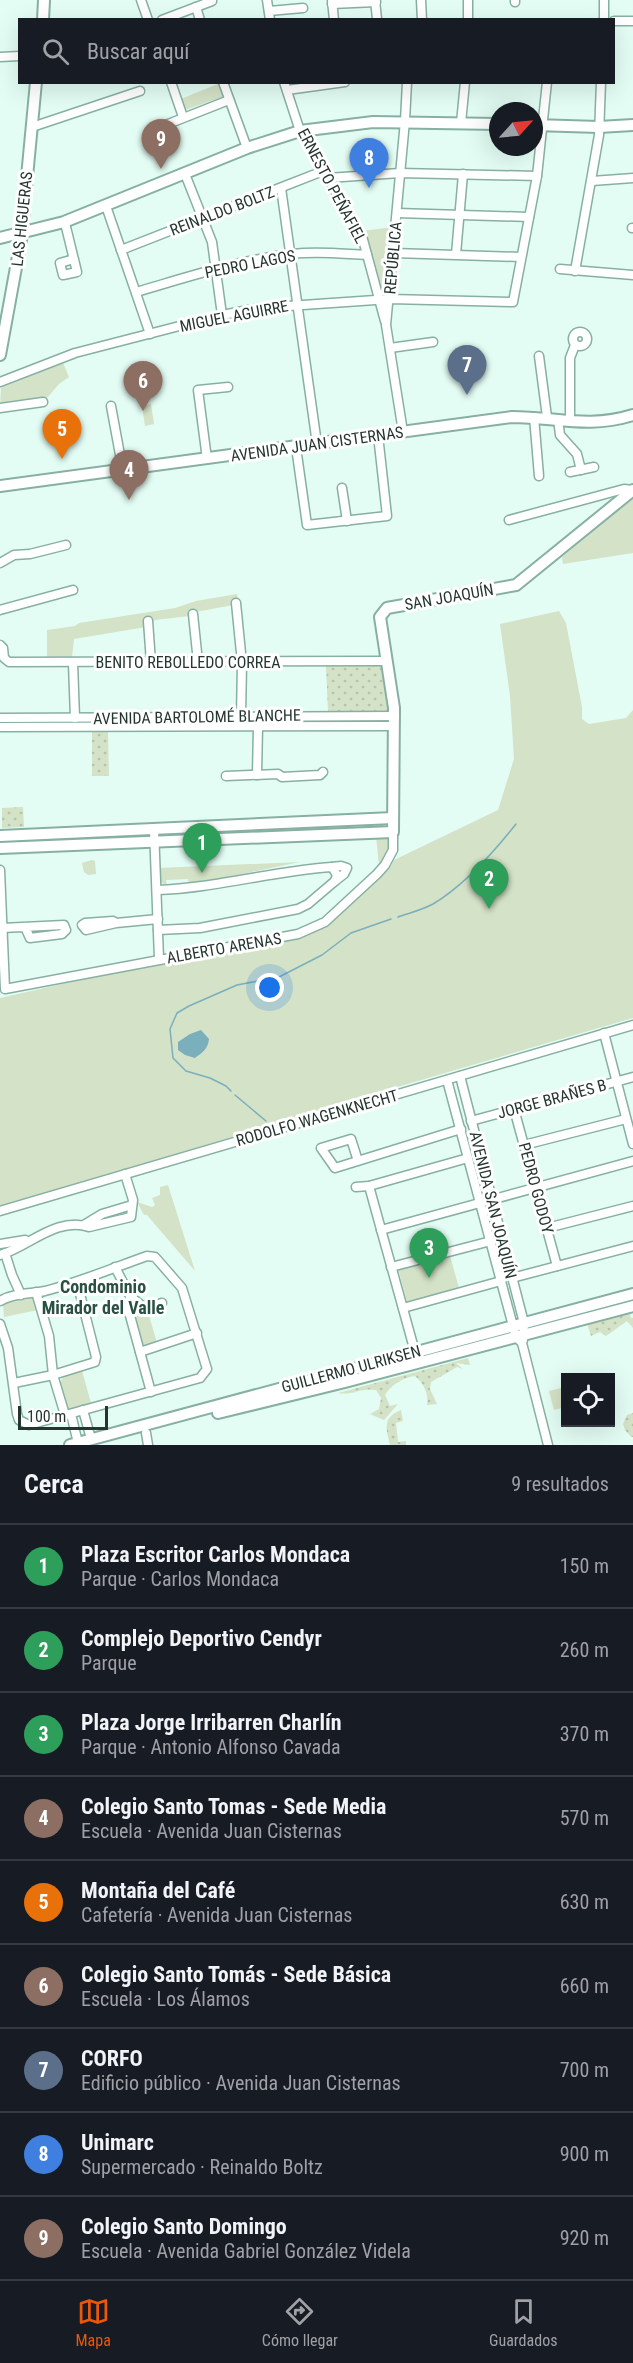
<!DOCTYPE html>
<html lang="es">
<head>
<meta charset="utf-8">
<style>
	body { margin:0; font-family:"Roboto Condensed",sans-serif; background:#242831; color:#f1f3f6 }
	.controls { position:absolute; right:18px; bottom:18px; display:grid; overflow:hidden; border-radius:0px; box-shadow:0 6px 24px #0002 }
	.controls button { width:54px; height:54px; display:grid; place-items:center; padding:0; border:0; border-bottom:2px solid #363941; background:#171b24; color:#f1f3f6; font:30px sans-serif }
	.compass { position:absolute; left:489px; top:102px; width:54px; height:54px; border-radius:50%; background:#171b24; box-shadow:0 6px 24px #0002; rotate:63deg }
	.scale { position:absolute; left:18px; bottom:15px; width:90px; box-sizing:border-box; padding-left:6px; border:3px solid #253630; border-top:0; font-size:16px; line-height:21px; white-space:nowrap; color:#253630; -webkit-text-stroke:4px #fff; paint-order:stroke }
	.you { position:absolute; left:270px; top:988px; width:21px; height:21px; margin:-15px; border:4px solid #fff; border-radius:50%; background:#1a73e8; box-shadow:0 0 0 9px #1a73e833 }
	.badge { display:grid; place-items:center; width:39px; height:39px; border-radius:50%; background:#ea580c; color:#fff; font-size:20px; font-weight:700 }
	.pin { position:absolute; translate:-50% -50px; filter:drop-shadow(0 2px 3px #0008) }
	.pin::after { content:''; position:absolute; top:32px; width:21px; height:18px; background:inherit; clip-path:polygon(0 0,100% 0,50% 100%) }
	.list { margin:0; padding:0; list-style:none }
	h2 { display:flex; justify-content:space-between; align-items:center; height:78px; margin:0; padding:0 24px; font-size:26px }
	h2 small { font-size:20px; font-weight:400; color:#9ea1a6 }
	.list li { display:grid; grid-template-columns:39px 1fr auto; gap:18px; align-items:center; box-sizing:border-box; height:84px; padding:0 24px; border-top:2px solid #363941 }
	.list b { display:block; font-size:22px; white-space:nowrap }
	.list p { margin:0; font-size:20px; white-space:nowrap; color:#9ea1a6 }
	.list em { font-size:20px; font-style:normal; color:#9ea1a6 }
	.icon { flex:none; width:33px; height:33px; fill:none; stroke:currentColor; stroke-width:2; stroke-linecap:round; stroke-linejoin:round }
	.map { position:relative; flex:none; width:633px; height:1445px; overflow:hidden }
	.search { position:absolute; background:#171b24; box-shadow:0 6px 24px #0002; left:18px; right:18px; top:18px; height:66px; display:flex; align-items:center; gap:15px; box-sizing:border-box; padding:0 21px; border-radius:0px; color:#9ea1a6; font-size:22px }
	.sheet { height:834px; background:#171b24 }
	nav { display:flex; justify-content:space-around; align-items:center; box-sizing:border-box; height:84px; border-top:2px solid #363941; background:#171b24; font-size:16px; color:#9ea1a6 }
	nav a { display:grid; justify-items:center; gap:3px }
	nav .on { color:#ea580c }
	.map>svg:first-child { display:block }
	.grass { fill:url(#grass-dots) }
	.green { fill:#d4e2c7 }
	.water { fill:#7aafbb }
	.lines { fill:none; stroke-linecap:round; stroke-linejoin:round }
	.stream { stroke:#7aafbb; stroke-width:1.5 }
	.minor-casing { stroke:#87b0a2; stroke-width:11 }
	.major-casing { stroke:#87b0a2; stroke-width:14 }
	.minor { stroke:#fff; stroke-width:8 }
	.major { stroke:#fff; stroke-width:10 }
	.labels { text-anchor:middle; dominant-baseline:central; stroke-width:6; stroke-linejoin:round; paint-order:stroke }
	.street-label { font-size:16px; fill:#253630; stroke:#fff }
	.neighbourhood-label { font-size:18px; font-weight:bold; fill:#295043; stroke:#fff }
</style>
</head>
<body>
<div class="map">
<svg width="633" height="1445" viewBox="0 0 633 1445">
	<defs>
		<pattern id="grass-dots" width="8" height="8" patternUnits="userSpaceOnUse" patternTransform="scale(1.5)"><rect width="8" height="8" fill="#d4e2c7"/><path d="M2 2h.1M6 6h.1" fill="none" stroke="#b6c2ab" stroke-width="1.8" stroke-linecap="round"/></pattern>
	</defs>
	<rect width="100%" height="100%" fill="#e3fdf4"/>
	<g class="grass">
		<path d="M326 666H381L389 712H328Z"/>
		<path d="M92 730H108L109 776H92Z"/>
		<path d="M23 807 24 827 2 828V808Z"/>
		<path d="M383 823 385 826 383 829 157 838V832Z"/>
		<path d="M149 832V837L3 844 2 838Z"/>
		<path d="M629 1312 631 1318H633V1328L627 1321 606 1336 600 1332 591 1336 587 1323Z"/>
		<path d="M468 1358 470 1365 456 1363 463 1369 457 1367 431 1382 430 1389 437 1404 427 1405C429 1394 424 1384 415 1376 404 1377 391 1385 385 1395L390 1406 398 1404 384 1420 370 1414 379 1409 381 1398 376 1390C361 1387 352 1396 338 1393Z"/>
		<path d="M401 1410 403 1421 396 1423 398 1442 406 1441V1445H390C386 1428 382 1418 401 1410Z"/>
		<path d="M633 1413V1437H631L625 1430 623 1424 627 1415Z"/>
	</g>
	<g class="green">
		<path d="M220 83 225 96 185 110 181 99Z"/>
		<path d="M392 227 385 293 383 294 363 231Z"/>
		<path d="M63 363 69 377 59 384 47 398 24 400 0 406 1 388Z"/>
		<path d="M151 404 154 424 145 426 142 406Z"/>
		<path d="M633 498V553L563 564 562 557Z"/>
		<path d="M237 594 239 604 190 613 189 616 155 620 146 627 74 639 72 657H47V630L75 626 79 623 175 608 196 601Z"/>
		<path d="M559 611 566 623 582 707V719L589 724 626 718 633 710V1018L394 1088 0 1207V998L102 975 299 938 332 922 391 866 394 860 498 810 514 759 510 696 500 624Z"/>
		<path d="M376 836H386C392 846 387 858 379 866Z"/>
		<path d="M92 860 95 861 96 874 88 875 84 872 82 863Z"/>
		<path d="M300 862 189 885 188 879 166 880 167 885 159 882 158 868Z"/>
		<path d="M168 1185 195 1271 147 1215H144L137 1202 152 1207 155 1205 152 1198 160 1195V1187Z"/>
		<path d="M450 1256 459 1288 407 1302 398 1268Z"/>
		<path d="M33 1298 38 1310 4 1317 3 1304Z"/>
		<path d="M132 1300 148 1312 157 1343 141 1348 130 1311Z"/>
		<path d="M82 1371 91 1403 67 1410 60 1382 64 1376Z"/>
		<path d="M565 1387V1407L554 1410 549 1391Z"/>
	</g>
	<path class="water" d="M201 1030 209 1039C208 1049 203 1052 195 1058L185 1055 178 1050V1042L190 1034Z"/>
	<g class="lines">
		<g class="stream">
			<path d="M398 917C409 913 422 910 433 904 465 885 493 853 516 824"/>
			<path d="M231 1091 226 1086 210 1078 186 1071 173 1058 170 1029 177 1013 189 1006 237 985 279 977 322 955 351 933 391 919"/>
			<path d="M235 1095 266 1121"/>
		</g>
		<g class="minor-casing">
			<g id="minor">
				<path d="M141 0 148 20"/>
				<path d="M267 0 270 20"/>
				<path d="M332 0 334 20"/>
				<path d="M375 0 377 19"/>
				<path d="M421 0 422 20"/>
				<path d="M468 0V20"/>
				<path d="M515 0V2"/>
				<path d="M332 4 376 2"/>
				<path d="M196 7 200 20"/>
				<path d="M269 11 303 8"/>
				<path d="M162 20 212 1"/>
				<path d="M604 20V0"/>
				<path d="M614 21H633"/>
				<path d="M0 57 20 56"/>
				<path d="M171 82 183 117"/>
				<path d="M223 82 247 148"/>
				<path d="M284 82 300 131 362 236 385 321"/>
				<path d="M287 90 345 82"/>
				<path d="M461 123 465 82"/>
				<path d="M163 126 229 100"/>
				<path d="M32 127 140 91"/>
				<path d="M185 174 212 242 222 315"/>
				<path d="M328 178 400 173 537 176"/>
				<path d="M592 181 633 178"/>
				<path d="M281 188 317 444"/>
				<path d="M106 206 150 334"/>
				<path d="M397 213 529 217"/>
				<path d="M64 222 66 227 77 272 63 275 60 263 74 259"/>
				<path d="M632 228H633"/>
				<path d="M121 250 323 171"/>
				<path d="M394 253 521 257"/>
				<path d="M456 254 463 174"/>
				<path d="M560 269 633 275"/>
				<path d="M575 271 599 135 601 82"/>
				<path d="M136 292C185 278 242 259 293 254 318 251 343 254 367 255"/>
				<circle cx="580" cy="339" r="7"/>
				<path d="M390 348 433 342"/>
				<path d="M539 356 547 417"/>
				<path d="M0 382 75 353 222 315 259 308 390 299 513 302 537 176 547 82"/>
				<path d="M111 406 123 471"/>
				<path d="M0 408 43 402"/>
				<path d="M534 417 539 476"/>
				<path d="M558 419 560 435 577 454 581 470"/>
				<path d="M570 421V358L575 345"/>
				<path d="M403 432 386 325 405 121 407 82"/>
				<path d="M296 447 307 525 387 516 378 435"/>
				<path d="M207 459 198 390 228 387"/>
				<path d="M570 472 594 467"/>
				<path d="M342 488 347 521"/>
				<path d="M509 520 624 489 633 490"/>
				<path d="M0 563 14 555 30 554 66 545"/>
				<path d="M236 603 242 663 241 716"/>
				<path d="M0 610 73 590"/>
				<path d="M193 614 198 662"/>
				<path d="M148 621 151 662"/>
				<path d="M0 645 3 648 4 658 9 662 387 661"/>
				<path d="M73 663 75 718"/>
				<path d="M0 718 395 716"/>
				<path d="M0 727 394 726"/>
				<path d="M257 775 258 726"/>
				<path d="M226 776 278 774 282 777 320 775 323 772"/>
				<path d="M154 829 159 959"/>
				<path d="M332 867 341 866 347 868 344 874 335 881"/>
				<path d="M0 870 5 989 298 934 325 922 377 874 385 865 393 850V832"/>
				<path d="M157 890C216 888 273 871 332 867L337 875 335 881 308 904 298 909 200 928 158 930"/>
				<path d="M116 923 113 921 85 923 82 925 86 930 116 923 158 919"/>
				<path d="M2 928 64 925 66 930 62 934 30 938 25 927"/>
				<path d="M604 1033 633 1144"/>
				<path d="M460 1076 524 1323 523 1340"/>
				<path d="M447 1080 513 1326 516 1337 522 1343 548 1445"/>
				<path d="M514 1109 557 1266"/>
				<path d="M471 1121 633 1077"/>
				<path d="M524 1145 626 1119"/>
				<path d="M358 1161 351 1139 321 1148 335 1168 461 1129"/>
				<path d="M369 1186 415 1352"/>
				<path d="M356 1187 369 1186 468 1158"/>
				<path d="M0 1211 633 1025"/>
				<path d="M84 1225 102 1214 132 1205"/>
				<path d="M547 1228 633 1206"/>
				<path d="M381 1230 633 1161"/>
				<path d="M0 1244 25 1240"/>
				<path d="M5 1253 12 1275 21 1295"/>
				<path d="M0 1255C28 1247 57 1216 89 1227L131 1217 133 1200 125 1174"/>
				<path d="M115 1267 130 1296 129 1312 151 1392"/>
				<path d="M391 1267 491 1241"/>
				<path d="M512 1278 633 1246"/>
				<path d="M36 1292 49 1336 53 1375 65 1415"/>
				<path d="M130 1296 146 1309 162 1303"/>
				<path d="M0 1301C13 1293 31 1294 45 1291 80 1282 113 1268 147 1256L155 1257 182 1288 207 1369 200 1378 29 1425 19 1420 17 1414 8 1348 0 1324"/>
				<path d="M403 1308 501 1281"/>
				<path d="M140 1352 197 1333"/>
				<path d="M14 1383 53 1375 95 1362 96 1357 77 1282"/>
				<path d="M83 1410 91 1439"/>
				<path d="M71 1414 78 1443"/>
				<path d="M146 1433 148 1445"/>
			</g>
		</g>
		<g class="major-casing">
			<g id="major">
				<path d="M43 20 44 0"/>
				<path d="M534 125 599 127 633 125"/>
				<path d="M0 238 64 222 247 148 300 131 373 122 498 124"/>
				<path d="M0 355 21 240 36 82"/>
				<path d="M0 486 512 417C557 417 588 429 633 415"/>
				<path d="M0 836 393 818"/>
				<path d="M0 848 393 832 394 708 380 617 387 608 516 585 633 490"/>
				<path d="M218 1413 345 1382 633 1306"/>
				<path d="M70 1445 633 1294"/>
			</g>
		</g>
		<use href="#minor" class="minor"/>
		<use href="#major" class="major"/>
	</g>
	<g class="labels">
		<g class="street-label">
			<text transform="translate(332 186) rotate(62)">ERNESTO PEÑAFIEL</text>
			<text transform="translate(222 211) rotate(-21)">REINALDO BOLTZ</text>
			<text transform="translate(22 219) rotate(-84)">LAS HIGUERAS</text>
			<text transform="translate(393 258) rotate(-85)">REPÚBLICA</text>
			<text transform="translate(250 264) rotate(-11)">PEDRO LAGOS</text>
			<text transform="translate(234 316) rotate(-11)">MIGUEL AGUIRRE</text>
			<text transform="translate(317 444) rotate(-8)">AVENIDA JUAN CISTERNAS</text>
			<text transform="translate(449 597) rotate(-10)">SAN JOAQUÍN</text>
			<text x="188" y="662">BENITO REBOLLEDO CORREA</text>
			<text transform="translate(197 717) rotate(-1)">AVENIDA BARTOLOMÉ BLANCHE</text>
			<text transform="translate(224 948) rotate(-10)">ALBERTO ARENAS</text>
			<text transform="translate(552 1099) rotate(-15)">JORGE BRAÑES B</text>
			<text transform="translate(317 1118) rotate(-16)">RODOLFO WAGENKNECHT</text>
			<text transform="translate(536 1188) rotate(75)">PEDRO GODOY</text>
			<text transform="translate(493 1205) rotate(76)">AVENIDA SAN JOAQUÍN</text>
			<text transform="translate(351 1369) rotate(-15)">GUILLERMO ULRIKSEN</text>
		</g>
		<g class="neighbourhood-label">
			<text x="103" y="1286">Condominio<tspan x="103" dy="21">Mirador del Valle</tspan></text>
		</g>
	</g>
</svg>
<div class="controls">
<button><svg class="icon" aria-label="locate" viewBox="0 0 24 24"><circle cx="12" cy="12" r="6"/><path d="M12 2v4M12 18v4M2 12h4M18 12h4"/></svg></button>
</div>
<svg class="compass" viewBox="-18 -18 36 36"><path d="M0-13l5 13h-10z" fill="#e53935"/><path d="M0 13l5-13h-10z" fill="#9ea1a6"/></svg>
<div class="scale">100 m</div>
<div class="you"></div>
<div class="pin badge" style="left:202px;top:873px;background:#2e9e5b">1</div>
<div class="pin badge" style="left:489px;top:909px;background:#2e9e5b">2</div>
<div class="pin badge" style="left:429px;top:1278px;background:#2e9e5b">3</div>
<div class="pin badge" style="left:129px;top:500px;background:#8d6e63">4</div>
<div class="pin badge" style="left:62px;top:459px;background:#e8710a">5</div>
<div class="pin badge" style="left:143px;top:411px;background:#8d6e63">6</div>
<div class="pin badge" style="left:467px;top:395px;background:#5c6f8a">7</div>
<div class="pin badge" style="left:369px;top:188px;background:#3f7fe0">8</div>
<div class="pin badge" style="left:161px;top:169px;background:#8d6e63">9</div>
<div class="search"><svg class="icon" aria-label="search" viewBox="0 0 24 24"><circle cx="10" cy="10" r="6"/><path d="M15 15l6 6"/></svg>Buscar aquí</div>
</div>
<section class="sheet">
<h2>Cerca<small>9 resultados</small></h2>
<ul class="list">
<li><span class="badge" style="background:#2e9e5b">1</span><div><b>Plaza Escritor Carlos Mondaca</b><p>Parque · Carlos Mondaca</p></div><em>150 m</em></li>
<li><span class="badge" style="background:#2e9e5b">2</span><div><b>Complejo Deportivo Cendyr</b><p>Parque</p></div><em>260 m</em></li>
<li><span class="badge" style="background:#2e9e5b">3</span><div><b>Plaza Jorge Irribarren Charlín</b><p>Parque · Antonio Alfonso Cavada</p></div><em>370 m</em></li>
<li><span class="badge" style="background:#8d6e63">4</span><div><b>Colegio Santo Tomas - Sede Media</b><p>Escuela · Avenida Juan Cisternas</p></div><em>570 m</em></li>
<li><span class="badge" style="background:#e8710a">5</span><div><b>Montaña del Café</b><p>Cafetería · Avenida Juan Cisternas</p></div><em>630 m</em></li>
<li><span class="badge" style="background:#8d6e63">6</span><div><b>Colegio Santo Tomás - Sede Básica</b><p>Escuela · Los Álamos</p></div><em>660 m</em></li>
<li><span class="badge" style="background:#5c6f8a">7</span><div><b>CORFO</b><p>Edificio público · Avenida Juan Cisternas</p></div><em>700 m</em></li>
<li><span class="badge" style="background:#3f7fe0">8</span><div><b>Unimarc</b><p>Supermercado · Reinaldo Boltz</p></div><em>900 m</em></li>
<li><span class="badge" style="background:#8d6e63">9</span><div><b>Colegio Santo Domingo</b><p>Escuela · Avenida Gabriel González Videla</p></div><em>920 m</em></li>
</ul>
</section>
<nav>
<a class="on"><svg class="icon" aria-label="map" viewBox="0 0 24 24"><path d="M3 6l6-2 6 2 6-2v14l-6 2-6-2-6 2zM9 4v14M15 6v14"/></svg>Mapa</a>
<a><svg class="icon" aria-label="directions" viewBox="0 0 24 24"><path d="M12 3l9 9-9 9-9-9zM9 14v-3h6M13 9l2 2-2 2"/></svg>Cómo llegar</a>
<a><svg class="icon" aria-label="saved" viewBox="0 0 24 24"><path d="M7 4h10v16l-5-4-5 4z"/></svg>Guardados</a>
</nav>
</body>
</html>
